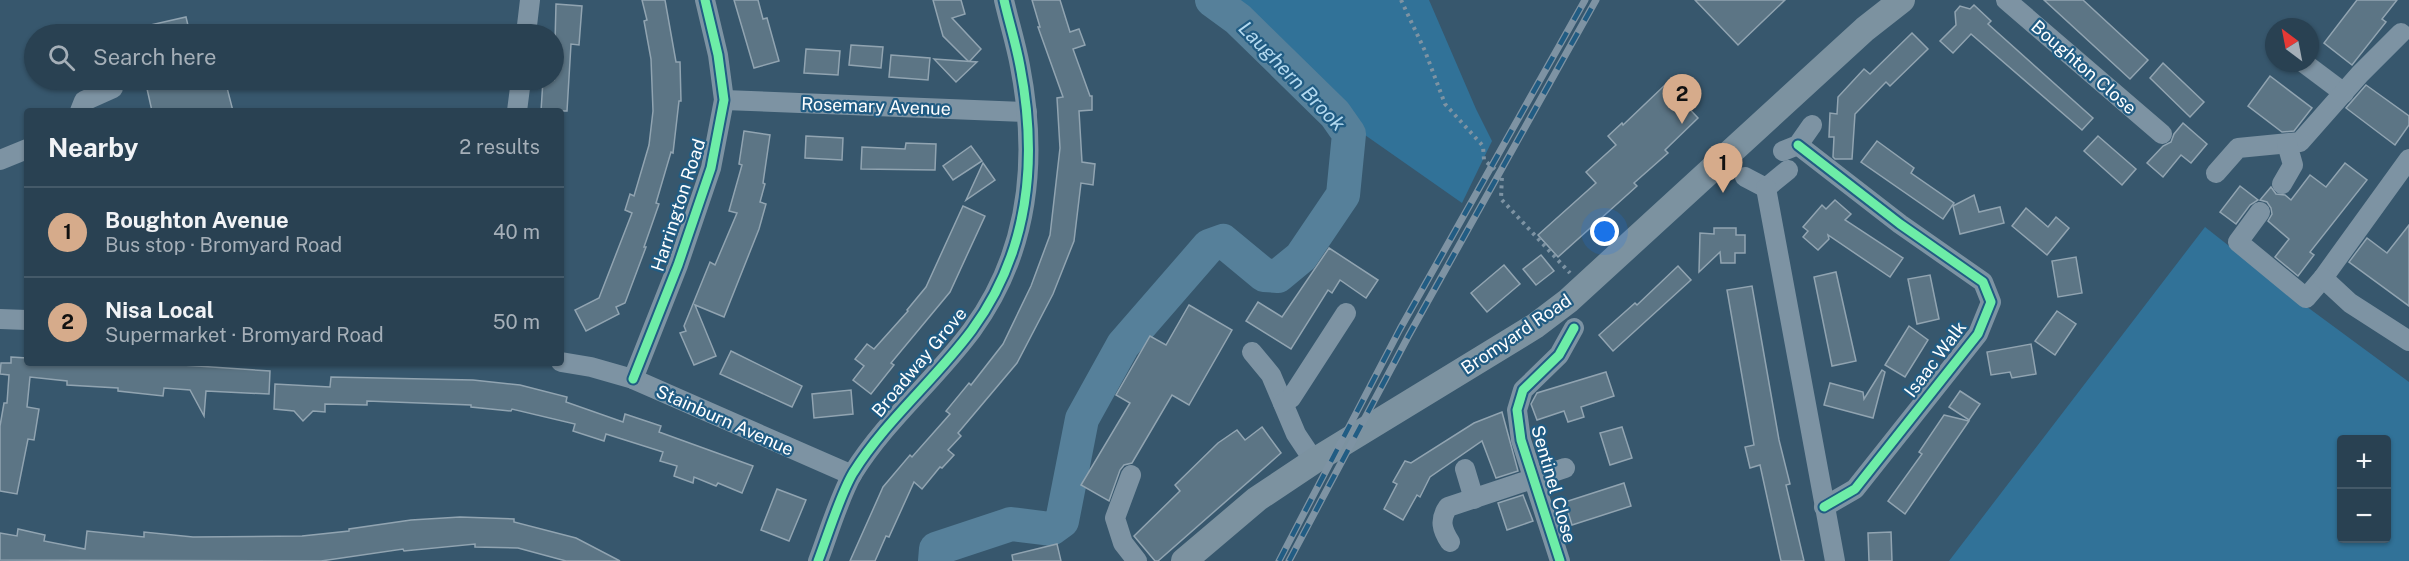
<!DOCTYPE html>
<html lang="en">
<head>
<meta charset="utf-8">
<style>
	body { margin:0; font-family:"Public Sans",sans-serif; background:#314859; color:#f1f3f6 }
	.controls { position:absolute; right:18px; bottom:18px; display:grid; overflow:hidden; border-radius:6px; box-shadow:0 2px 4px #0004 }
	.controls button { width:54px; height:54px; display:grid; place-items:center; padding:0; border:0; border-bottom:2px solid #455a69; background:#294152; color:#f1f3f6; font:30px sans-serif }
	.compass { position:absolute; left:2265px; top:18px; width:54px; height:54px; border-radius:50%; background:#294152; box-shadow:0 2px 4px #0004; rotate:328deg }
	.you { position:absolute; left:1605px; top:232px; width:21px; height:21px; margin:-15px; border:4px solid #fff; border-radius:50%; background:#1a73e8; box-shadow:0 0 0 9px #1a73e833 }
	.badge { display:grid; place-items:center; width:39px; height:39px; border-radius:50%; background:#d6ab8b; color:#111; font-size:20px; font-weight:700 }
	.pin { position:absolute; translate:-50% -50px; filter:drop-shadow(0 2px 3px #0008) }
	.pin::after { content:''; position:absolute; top:32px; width:21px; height:18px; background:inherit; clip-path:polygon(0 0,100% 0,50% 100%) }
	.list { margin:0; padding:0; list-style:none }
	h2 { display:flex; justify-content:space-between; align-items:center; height:78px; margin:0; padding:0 24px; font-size:26px }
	h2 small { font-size:20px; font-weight:400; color:#a5afb8 }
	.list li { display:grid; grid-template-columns:39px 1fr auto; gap:18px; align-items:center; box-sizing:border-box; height:90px; padding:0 24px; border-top:2px solid #455a69 }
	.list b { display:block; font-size:22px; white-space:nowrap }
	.list p { margin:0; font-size:20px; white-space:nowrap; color:#a5afb8 }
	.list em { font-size:20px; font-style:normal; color:#a5afb8 }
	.icon { flex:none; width:33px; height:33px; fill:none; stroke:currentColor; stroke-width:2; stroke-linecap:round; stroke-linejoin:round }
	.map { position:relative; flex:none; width:2409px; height:561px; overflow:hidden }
	.search { position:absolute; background:#294152; box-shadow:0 2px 4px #0004; left:24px; top:24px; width:540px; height:66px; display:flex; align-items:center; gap:15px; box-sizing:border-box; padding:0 21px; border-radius:33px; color:#a5afb8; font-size:22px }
	.panel { position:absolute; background:#294152; box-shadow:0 2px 4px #0004; left:24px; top:108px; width:540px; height:258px; border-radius:6px }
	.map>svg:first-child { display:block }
	.green { fill:#317298; fill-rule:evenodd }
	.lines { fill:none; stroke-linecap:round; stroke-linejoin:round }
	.river { stroke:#56809a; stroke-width:34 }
	.building { fill:#5c7585; stroke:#91a4b1; stroke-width:1.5 }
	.path { stroke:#7d93a3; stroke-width:4; stroke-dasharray:3 4.5; stroke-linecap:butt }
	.minor { stroke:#7d93a3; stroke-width:20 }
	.major { stroke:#7c92a0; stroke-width:26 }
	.rail-casing { stroke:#7e93a3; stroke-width:7 }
	.rail { stroke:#215c83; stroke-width:4.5; stroke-dasharray:14; stroke-linecap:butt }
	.cycleway-casing { stroke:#215c83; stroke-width:13 }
	.cycleway { stroke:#6deda7; stroke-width:9 }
	.labels { text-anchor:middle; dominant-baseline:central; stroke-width:4.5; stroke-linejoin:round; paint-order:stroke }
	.street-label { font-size:18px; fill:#fff; stroke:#215c83 }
	.water-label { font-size:20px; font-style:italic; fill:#b4daf0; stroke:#215c83 }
</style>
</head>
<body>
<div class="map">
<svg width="2409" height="561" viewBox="0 0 2409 561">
	<rect width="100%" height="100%" fill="#37576d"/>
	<g class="green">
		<path d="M1212 0H1429L1476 109 1492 141 1462 203 1335 114 1238 19Z"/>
		<path d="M2205 227 2295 298 2409 382V561H1949ZM2342 440H2386V538H2342Z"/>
	</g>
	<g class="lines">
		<path class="river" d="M935 561 936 549 1011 524 1051 529 1062 521 1082 419 1123 345 1209 246 1223 241 1264 275 1278 276 1301 257 1343 195 1349 134 1335 114 1238 19 1212 0"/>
	</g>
	<g class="building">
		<path d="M642 0H665L676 62H680L681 101H679L673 153 671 152 656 203 659 204 644 247H646L625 303 616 307 619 314 586 331 575 310 599 298 632 213 625 210 630 194 634 196 649 145 653 111 651 59 644 21 647 20Z"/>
		<path d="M734 0H758L763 19 767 18 779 61 754 68Z"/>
		<path d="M933 0H961L965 14 952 18 981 49 969 62 943 36Z"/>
		<path d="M1032 0H1060L1070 32 1079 29 1085 45 1073 49 1090 96H1092V110L1079 111 1082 162 1095 164 1093 185 1081 183 1074 241 1053 294 1017 363 958 433 961 436 948 450 954 455 942 468 940 467 922 489 914 482 889 537 886 536 875 561H850L883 487 910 455 912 457 950 414 946 411 969 383 971 385 1003 344 1031 286 1050 235 1060 148 1057 98 1063 97 1038 27H1040Z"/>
		<path d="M1695 0H1785L1738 45Z"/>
		<path d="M2044 0H2083L2148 60 2130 79Z"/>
		<path d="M2357 0H2397L2382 19 2386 22 2352 65 2324 43Z"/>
		<path d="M556 4 582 6 579 45 571 44 567 111H541L543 80H554Z"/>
		<path d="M1974 5 1991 21 1988 24 2093 118 2082 130 1971 34 1953 53 1940 41 1956 25 1955 12 1960 6 1970 9Z"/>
		<path d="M186 17 190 34H138L137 28Z"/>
		<path d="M1912 33 1928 49 1890 86 1886 82 1855 114 1852 159H1835L1833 157 1834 137H1829L1830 113 1837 114 1838 97 1864 69 1870 74Z"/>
		<path d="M851 45 883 47 881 68 849 65Z"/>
		<path d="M806 49 840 51 838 75 804 73Z"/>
		<path d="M891 55 930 58 928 80 889 77Z"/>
		<path d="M934 59 977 62 956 82Z"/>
		<path d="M2163 63 2204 102 2190 117 2150 78Z"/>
		<path d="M2270 76 2312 108 2294 131 2282 132 2248 106Z"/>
		<path d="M145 80H225L233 111H152Z"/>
		<path d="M1666 84 1698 118 1665 150 1668 153 1634 183 1637 186 1558 257 1538 235 1596 183 1586 172 1616 145 1608 136 1622 123 1623 125Z"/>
		<path d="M2366 85 2409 116V125L2395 145 2346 108Z"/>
		<path d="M2183 123 2207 144 2191 163 2181 155 2163 177 2147 163 2163 146 2171 142 2174 134Z"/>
		<path d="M744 131 770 135 763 183 765 184 760 202 766 204 759 229 724 317 695 305 716 356 694 365 680 333 686 331 684 326 710 262 715 265 737 213 729 211 742 165 739 164Z"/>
		<path d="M806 136 843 138 842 160 805 158Z"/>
		<path d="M2098 136 2136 169 2122 185 2084 151Z"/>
		<path d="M1877 141 1914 168 1911 173 1954 203 1943 219 1861 162Z"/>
		<path d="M906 143 936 144 935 170 861 169 862 147 905 149Z"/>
		<path d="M971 146 982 161 953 180 943 166Z"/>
		<path d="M983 163 995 180 966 200Z"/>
		<path d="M2345 163 2367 180 2310 252 2314 255 2298 276 2275 257 2289 239 2268 221 2272 214 2271 208 2267 202 2260 200 2271 187 2276 194 2285 195 2291 200 2310 175 2326 187Z"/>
		<path d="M2240 186 2258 200 2250 205 2236 224 2220 212Z"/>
		<path d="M1974 195 1979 212 2000 207 2004 223 1960 234 1953 206Z"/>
		<path d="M1835 200 1851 214 1845 220 1903 258 1890 277 1828 235 1829 239 1818 250 1803 237 1808 231 1803 227 1822 205 1826 209Z"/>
		<path d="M963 206 985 216 950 292 891 363 894 365 871 394 853 380 864 366 855 359 867 344 874 349 908 311 907 310 926 287Z"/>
		<path d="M2026 208 2048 227 2056 217 2069 228 2047 255 2012 226Z"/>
		<path d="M2409 225V306L2349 262 2367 238 2387 253Z"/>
		<path d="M1714 228H1736V235H1745V253H1735V263H1721L1720 252 1699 272 1700 233 1714 234Z"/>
		<path d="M1329 248 1378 280 1366 298 1340 280 1332 293 1328 290 1291 349 1246 321 1258 302 1282 317Z"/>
		<path d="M1541 255 1554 271 1536 285 1523 269Z"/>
		<path d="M2076 257 2082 293 2058 297 2052 261Z"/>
		<path d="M1504 265 1520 284 1487 312 1471 293Z"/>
		<path d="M1678 266 1691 280 1613 351 1599 335 1635 303 1637 305Z"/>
		<path d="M1836 272 1856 361 1832 366 1814 277Z"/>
		<path d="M1930 275 1939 319 1917 324 1908 279Z"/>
		<path d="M1752 286 1779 440 1790 484 1786 485 1804 561H1781L1760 465 1750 468 1745 447 1754 445 1727 290Z"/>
		<path d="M1189 305 1232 330 1189 405 1172 395 1132 463 1124 465 1120 470 1109 501 1081 485 1130 403 1116 395 1150 336 1166 345Z"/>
		<path d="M2057 311 2076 324 2055 355 2035 341Z"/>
		<path d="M1909 326 1928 340 1905 377 1885 365Z"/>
		<path d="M2031 344 2036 374 2012 378 2010 372 1991 375 1987 352Z"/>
		<path d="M731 351 802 386 792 407 720 374Z"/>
		<path d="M11 357 27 358V363H153L270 371 269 394 206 391 204 416 190 390 164 388 163 396 118 391V388L67 385V381L30 377 27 407 39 409 34 440 28 439 17 494 0 491V426L4 403H7L9 375 0 374 1 363H11Z"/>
		<path d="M1882 370 1885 372 1873 418 1824 405 1830 383 1863 392 1864 399Z"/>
		<path d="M1606 372 1614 396 1581 407 1584 417 1568 422 1564 411 1537 420 1531 404 1537 393Z"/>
		<path d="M331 377 473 380 520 385 567 397 566 402 623 422 625 414 661 426 659 432 753 466 742 493 718 483 716 486 694 477 693 483 674 476 677 466 660 461 663 452 606 434 604 441 573 431 575 424 512 409 511 411 471 407V405L367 401V405L325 404V412L313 411 303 421 294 411 274 409 275 384 330 387Z"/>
		<path d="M851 390 853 414 814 418 812 394Z"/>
		<path d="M1960 391 1980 404 1969 420 1949 407Z"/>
		<path d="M1502 412 1518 471 1496 478 1482 441 1430 477 1420 497 1417 495 1403 520 1384 509 1397 484 1393 482 1405 461 1411 463 1474 423Z"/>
		<path d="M1944 415 1969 421 1905 514 1888 501 1922 454 1919 452Z"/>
		<path d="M1262 427 1281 453 1158 561H1155L1134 536 1180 491 1175 485 1218 443 1237 430 1245 440Z"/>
		<path d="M1622 427 1632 458 1610 465 1600 433Z"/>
		<path d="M1624 483 1631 506 1572 525 1565 502Z"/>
		<path d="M777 489 806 500 789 541 761 530Z"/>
		<path d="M1523 495 1533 521 1507 530 1498 503Z"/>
		<path d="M460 517 514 519V522L576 538 620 561H566L518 548 475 547V544L404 551 403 549 321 561 0 560V533L17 536 18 529 45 535 44 541 85 549 87 531 144 537V532L193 537 302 536 349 531V529L411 520Z"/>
		<path d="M1891 532 1892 561H1869L1868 533Z"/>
		<path d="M1057 544 1061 561H1013L1012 555Z"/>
	</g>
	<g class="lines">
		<path class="path" d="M1401 0 1425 51 1445 104 1483 146 1484 160 1502 175 1501 199 1570 273"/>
		<g class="minor">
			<path d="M2006 0 2162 134"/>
			<path d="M526 34 530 0"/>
			<path d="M2304 63 2344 93"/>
			<path d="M724 100 1027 112"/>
			<path d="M80 111 84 101 113 88"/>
			<path d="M517 111 521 80"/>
			<path d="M1798 145 1900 224 1983 282 1991 302 1978 334 1855 489 1824 507"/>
			<path d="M1783 151 1798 145 1812 125"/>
			<path d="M0 160 27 149"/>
			<path d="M2216 173 2238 148 2300 142 2360 74 2401 33"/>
			<path d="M1745 177 1766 188 1788 170"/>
			<path d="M2282 184 2293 165 2287 144"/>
			<path d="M1766 188 1835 561"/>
			<path d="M2260 212 2238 242 2306 298 2323 278 2409 159"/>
			<path d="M2323 278 2350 303 2409 341"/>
			<path d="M0 319 27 320"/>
			<path d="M1252 352 1271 375 1296 434 1314 461"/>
			<path d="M561 362 591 367 633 379 852 475"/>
			<path d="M633 379 678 265 711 168 724 100 718 55 705 0"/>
			<path d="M1283 403 1291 398 1346 313"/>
			<path d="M1465 469 1474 499"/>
			<path d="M1131 475 1115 518 1123 543 1137 561"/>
			<path d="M1450 542C1442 530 1439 520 1448 507L1565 468"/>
			<path d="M818 561C828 535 840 495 853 473 886 420 935 380 972 330 1029 252 1038 159 1020 66 1016 44 1009 22 1004 0"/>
			<path d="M1560 561 1521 440 1517 410 1523 390 1559 355 1574 328"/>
		</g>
		<path class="major" d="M1184 561 1257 499 1314 461 1535 326 1568 301 1865 29 1902 0"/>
		<g class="rail-casing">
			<g id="rail">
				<path d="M1279 561 1400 329 1585 0"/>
				<path d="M1289 561 1409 335 1596 0"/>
			</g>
		</g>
		<use href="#rail" class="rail"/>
		<g class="cycleway-casing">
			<g id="cycleway">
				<path d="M1798 145 1900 224 1983 282 1991 302 1978 334 1855 489 1824 507"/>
				<path d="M633 379 678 265 711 168 724 100 718 55 705 0"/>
				<path d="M818 561C828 535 840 495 853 473 886 420 935 380 972 330 1029 252 1038 159 1020 66 1016 44 1009 22 1004 0"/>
				<path d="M1560 561 1521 440 1517 410 1523 390 1559 355 1574 328"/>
			</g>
		</g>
		<use href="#cycleway" class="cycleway"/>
	</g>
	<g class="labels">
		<g class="street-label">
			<text transform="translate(2084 67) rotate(41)">Boughton Close</text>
			<text transform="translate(876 106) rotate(2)">Rosemary Avenue</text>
			<text transform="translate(678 205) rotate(-72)">Harrington Road</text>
			<text transform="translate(1516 334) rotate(-34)">Bromyard Road</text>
			<text transform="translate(1935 359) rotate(-53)">Isaac Walk</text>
			<text transform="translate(919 362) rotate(-50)">Broadway Grove</text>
			<text transform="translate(725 420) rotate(24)">Stainburn Avenue</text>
			<text transform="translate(1554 484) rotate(74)">Sentinel Close</text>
		</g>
		<g class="water-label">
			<text transform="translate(1292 76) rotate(46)">Laughern Brook</text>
		</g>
	</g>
</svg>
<div class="controls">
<button>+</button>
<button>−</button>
</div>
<svg class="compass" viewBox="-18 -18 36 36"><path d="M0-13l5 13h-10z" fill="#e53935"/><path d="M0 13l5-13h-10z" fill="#a5afb8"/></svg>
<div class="you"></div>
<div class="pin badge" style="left:1723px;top:193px">1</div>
<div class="pin badge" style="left:1682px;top:124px">2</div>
<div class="search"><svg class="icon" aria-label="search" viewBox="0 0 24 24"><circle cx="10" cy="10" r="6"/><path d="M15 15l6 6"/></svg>Search here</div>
<section class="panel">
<h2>Nearby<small>2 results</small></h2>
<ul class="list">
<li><span class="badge">1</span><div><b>Boughton Avenue</b><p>Bus stop · Bromyard Road</p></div><em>40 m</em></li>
<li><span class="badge">2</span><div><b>Nisa Local</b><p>Supermarket · Bromyard Road</p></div><em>50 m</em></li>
</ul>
</section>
</div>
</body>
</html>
